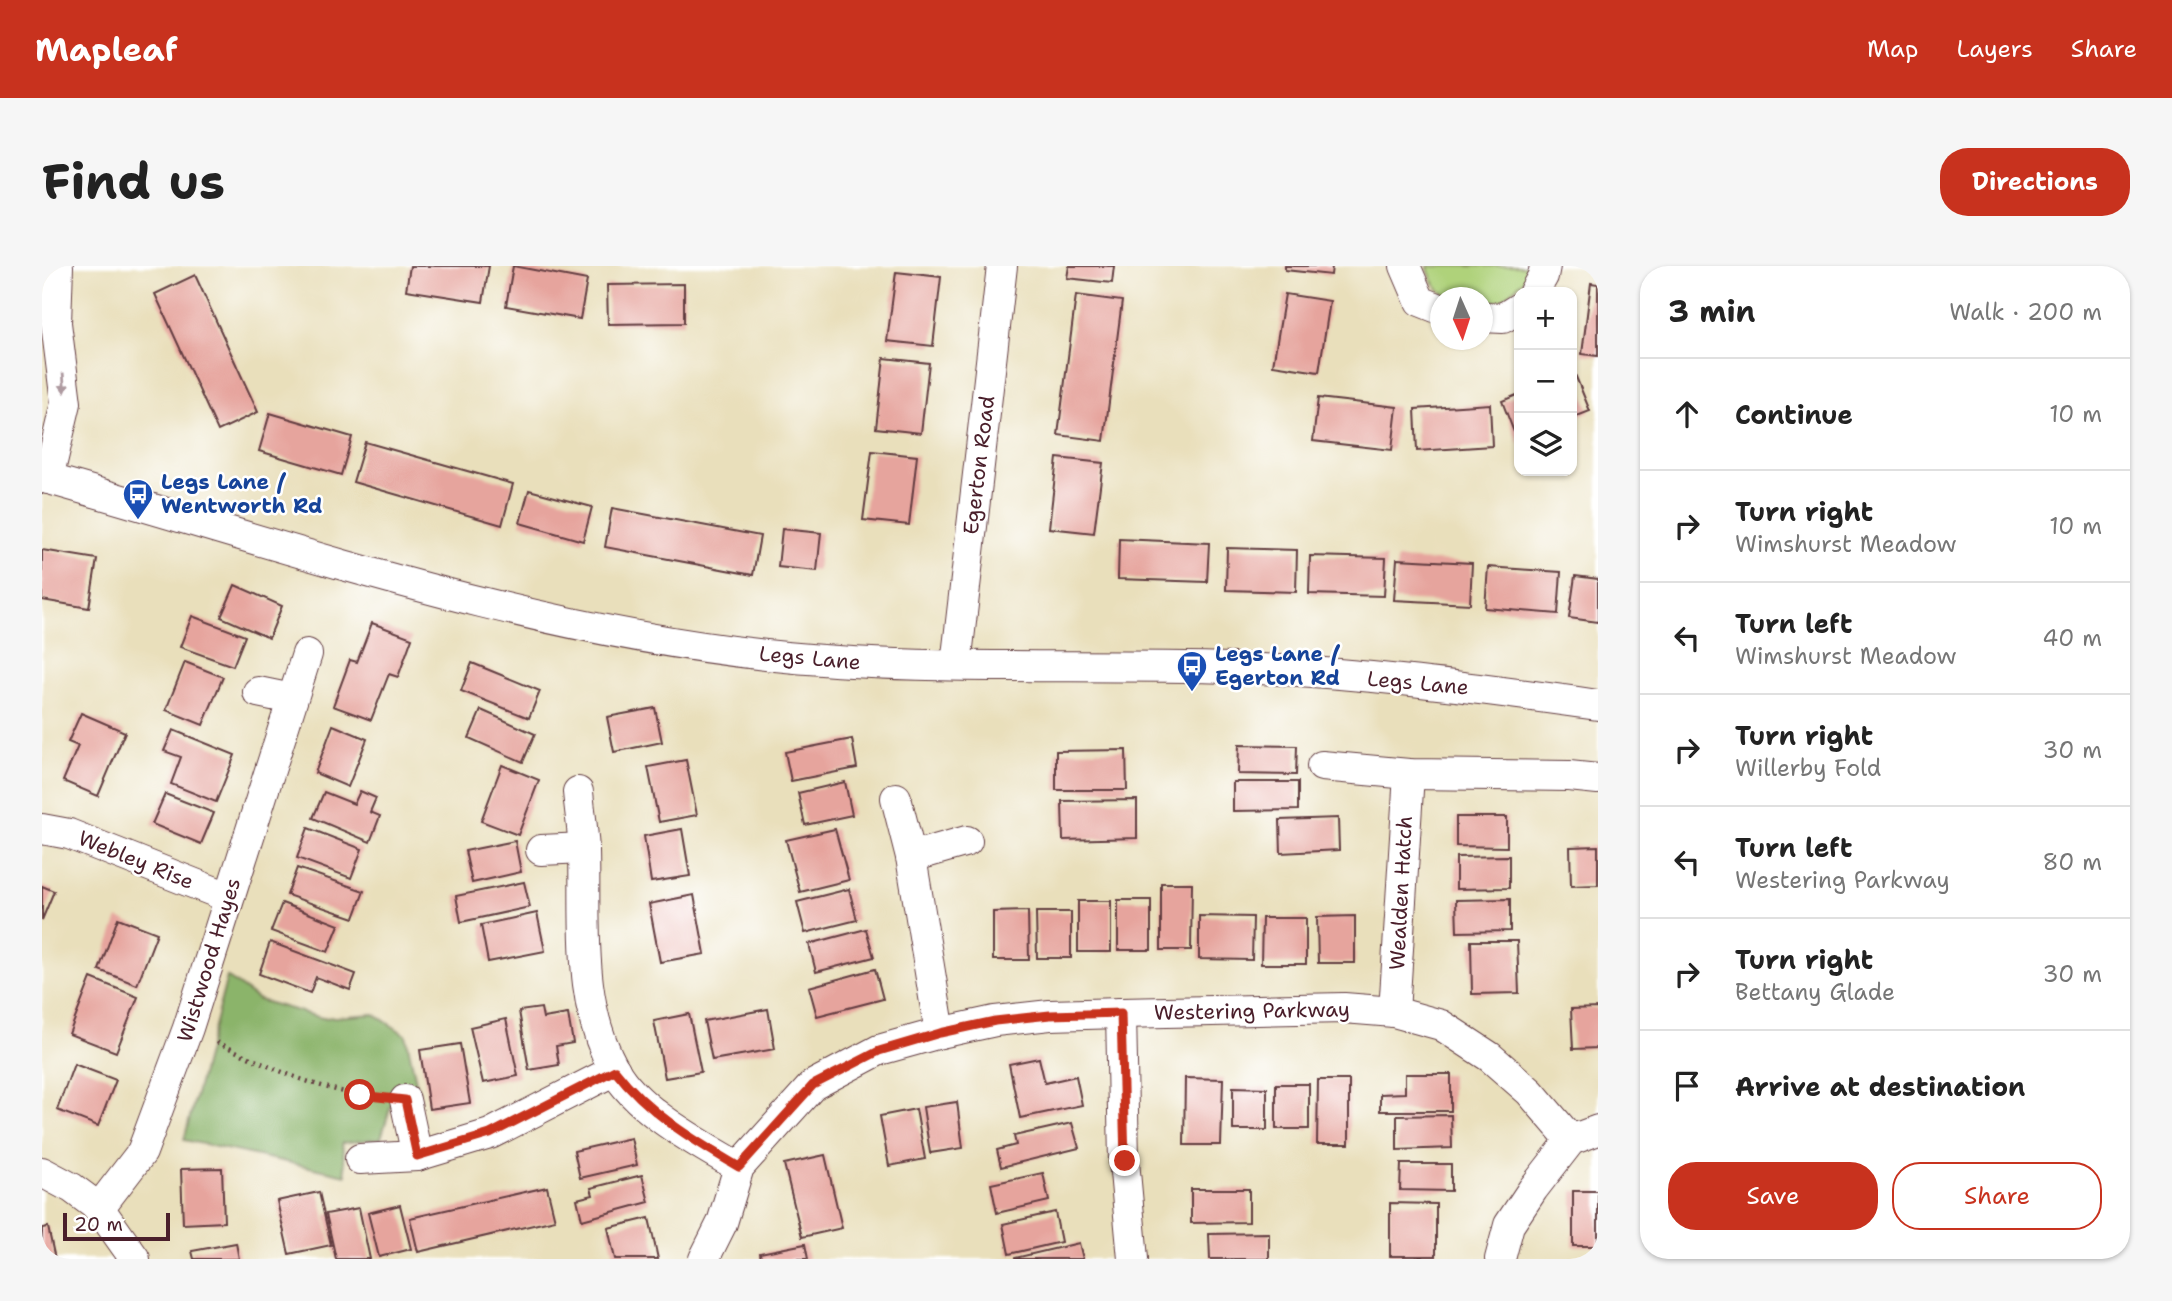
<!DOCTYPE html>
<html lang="en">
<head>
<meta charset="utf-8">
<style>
	body { margin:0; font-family:"Shantell Sans",sans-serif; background:#f6f6f6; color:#222 }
	.controls { position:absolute; right:21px; top:21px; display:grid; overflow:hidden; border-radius:14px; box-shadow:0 2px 5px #0004 }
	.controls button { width:63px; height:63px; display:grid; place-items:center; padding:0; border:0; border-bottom:2px solid #e0e0e0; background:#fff; color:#222; font:35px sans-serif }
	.compass { position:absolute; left:1388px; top:21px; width:63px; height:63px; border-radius:50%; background:#fff; box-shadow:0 2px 5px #0004; rotate:177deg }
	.scale { position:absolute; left:21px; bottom:18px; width:107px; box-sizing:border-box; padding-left:7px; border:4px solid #4a1f2b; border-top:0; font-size:19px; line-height:24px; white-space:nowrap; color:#4a1f2b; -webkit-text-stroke:5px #fff; paint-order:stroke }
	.stop { position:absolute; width:21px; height:21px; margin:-16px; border:5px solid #c8321e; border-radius:50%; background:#fff }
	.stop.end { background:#c8321e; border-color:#fff; box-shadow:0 2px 7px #0008 }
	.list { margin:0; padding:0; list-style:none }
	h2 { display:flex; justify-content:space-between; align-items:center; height:91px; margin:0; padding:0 28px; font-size:30px }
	h2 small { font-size:23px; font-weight:400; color:#767676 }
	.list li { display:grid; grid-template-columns:46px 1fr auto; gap:21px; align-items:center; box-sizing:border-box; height:112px; padding:0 28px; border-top:2px solid #e0e0e0 }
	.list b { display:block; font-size:26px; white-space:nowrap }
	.list p { margin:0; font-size:23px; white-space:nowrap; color:#767676 }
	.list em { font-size:23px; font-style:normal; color:#767676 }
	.actions { display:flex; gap:14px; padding:21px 28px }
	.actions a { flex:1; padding:16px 0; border:2px solid #c8321e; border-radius:28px; text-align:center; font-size:24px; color:#c8321e }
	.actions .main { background:#c8321e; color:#fff }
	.icon { flex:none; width:38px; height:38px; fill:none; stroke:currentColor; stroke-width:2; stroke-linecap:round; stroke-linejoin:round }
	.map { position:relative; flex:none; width:1556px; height:993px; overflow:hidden; border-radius:28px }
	header { display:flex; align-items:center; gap:42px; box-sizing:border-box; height:98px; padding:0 35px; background:#c8321e; color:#fff }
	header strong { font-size:33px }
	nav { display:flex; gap:38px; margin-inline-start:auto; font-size:24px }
	.intro { display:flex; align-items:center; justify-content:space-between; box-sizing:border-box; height:168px; padding:0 42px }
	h1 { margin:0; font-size:49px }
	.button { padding:18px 32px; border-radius:28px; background:#c8321e; color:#fff; font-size:24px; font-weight:700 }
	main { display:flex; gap:42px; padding:0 42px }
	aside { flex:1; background:#fff; border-radius:28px; box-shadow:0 2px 5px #0004 }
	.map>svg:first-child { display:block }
	.green { fill:#afd27a; stroke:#7c7852; stroke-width:2 }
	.forest { fill:#8bb46a; stroke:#6a6a4a; stroke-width:2 }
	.building { fill:#e6a49d }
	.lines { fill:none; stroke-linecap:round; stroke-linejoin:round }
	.minor-casing { stroke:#623c41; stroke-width:32 }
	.path { stroke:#623c41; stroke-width:4.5; stroke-dasharray:2 5; stroke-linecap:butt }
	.minor { stroke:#fff; stroke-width:30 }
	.oneway { fill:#ae9aa0 }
	.route { stroke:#c8321e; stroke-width:9 }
	.labels { text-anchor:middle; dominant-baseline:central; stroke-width:5; stroke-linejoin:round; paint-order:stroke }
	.street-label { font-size:21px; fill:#4a1f2b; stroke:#fff }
	.transit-label { font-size:21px; font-weight:bold; fill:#164399; stroke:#fff; text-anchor:start }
</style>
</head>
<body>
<header>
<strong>Mapleaf</strong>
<nav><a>Map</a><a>Layers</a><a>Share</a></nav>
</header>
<div class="intro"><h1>Find us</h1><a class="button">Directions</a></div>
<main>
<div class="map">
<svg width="1556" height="993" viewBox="0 0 1556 993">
	<rect width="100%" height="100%" fill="#fff"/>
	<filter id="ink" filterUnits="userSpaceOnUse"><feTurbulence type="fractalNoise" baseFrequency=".0143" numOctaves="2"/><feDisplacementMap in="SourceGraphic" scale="14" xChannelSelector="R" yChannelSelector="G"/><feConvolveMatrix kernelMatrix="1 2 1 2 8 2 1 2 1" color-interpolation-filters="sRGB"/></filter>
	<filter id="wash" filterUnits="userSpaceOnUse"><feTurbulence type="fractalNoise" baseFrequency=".00686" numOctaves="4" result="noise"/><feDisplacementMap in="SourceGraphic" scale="28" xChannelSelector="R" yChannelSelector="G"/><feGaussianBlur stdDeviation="1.57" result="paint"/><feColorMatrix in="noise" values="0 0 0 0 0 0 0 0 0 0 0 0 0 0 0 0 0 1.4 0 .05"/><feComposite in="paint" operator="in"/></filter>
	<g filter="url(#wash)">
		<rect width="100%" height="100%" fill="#e9dfbb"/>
		<path class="green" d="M1386 0H1485L1484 12 1460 34 1441 37 1440 32C1422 31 1402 35 1392 17 1389 10 1386 7 1386 0Z"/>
		<path class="forest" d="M185 711 217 734 280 752 332 748 364 769 378 834 349 839 339 872 300 877 304 909 142 874Z"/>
		<g id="blocks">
			<g class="building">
				<path d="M368 0H447L441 36 364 24Z"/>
				<path d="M471 0 545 14 538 53 464 40Z"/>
				<path d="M1027 0H1072L1070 17 1025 12Z"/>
				<path d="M1243 0H1290L1289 9 1243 4Z"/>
				<path d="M854 6 899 11 891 80 845 75Z"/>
				<path d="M153 9 216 146 176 165 113 28Z"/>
				<path d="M1549 17 1556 18V90L1540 88Z"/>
				<path d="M642 18V57L566 58 565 19Z"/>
				<path d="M1243 28 1288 35 1277 106 1231 99Z"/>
				<path d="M1034 29 1080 35 1062 175 1016 169Z"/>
				<path d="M842 92 887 97 879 167 834 162Z"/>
				<path d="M1532 106 1548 145 1530 152V107Z"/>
				<path d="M1477 128V179L1460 135Z"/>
				<path d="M1276 132 1355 141 1350 184 1271 175Z"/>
				<path d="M1448 138 1450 180 1375 185 1373 143Z"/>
				<path d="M228 147 310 171 299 209 217 185Z"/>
				<path d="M323 176 471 218 460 259 311 216Z"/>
				<path d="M830 185 875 190 867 259 821 254Z"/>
				<path d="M1015 192 1061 197 1052 267 1007 262Z"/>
				<path d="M487 224 550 241 541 275 478 257Z"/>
				<path d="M570 242 718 270 711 309 563 281Z"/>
				<path d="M740 263 779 267 775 305 736 301Z"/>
				<path d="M1077 273 1167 277 1165 316 1076 313Z"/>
				<path d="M1185 282 1255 284 1254 326 1184 324Z"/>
				<path d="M0 284 55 293 47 342 0 334Z"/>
				<path d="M1268 290 1344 292 1342 330 1267 328Z"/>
				<path d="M1355 293 1430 297 1428 338 1352 334Z"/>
				<path d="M1446 301 1519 306 1516 348 1443 342Z"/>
				<path d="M1533 310 1556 313V356L1527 352Z"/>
				<path d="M193 319 240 340 227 372 179 351Z"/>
				<path d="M150 350 203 370 191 400 138 381Z"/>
				<path d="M330 357 370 372 356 411 347 408 329 454 291 440 308 394 315 396Z"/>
				<path d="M143 396 181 411 161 459 124 444Z"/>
				<path d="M430 397 498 425 487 452 419 425Z"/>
				<path d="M613 442 620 476 572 486 565 451Z"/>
				<path d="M439 444 493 468 481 496 427 472Z"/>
				<path d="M39 447 83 466 56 530 21 515 36 480 26 476Z"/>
				<path d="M291 459 325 473 306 521 273 507Z"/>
				<path d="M131 464 193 489 174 536 129 518 139 491 122 485Z"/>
				<path d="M810 473 815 502 749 515 743 486Z"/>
				<path d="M1197 479 1255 480 1254 509 1196 508Z"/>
				<path d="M1084 484 1085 524H1014V485Z"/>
				<path d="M644 494 655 549 617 556 606 501Z"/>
				<path d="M460 499 497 514 476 569 439 555Z"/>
				<path d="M803 516 810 549 763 559 756 527Z"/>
				<path d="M1191 516H1256V544L1191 545Z"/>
				<path d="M318 525 334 532 328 546 338 550 328 576 271 552 282 526 312 538Z"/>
				<path d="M123 528 172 547 159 578 110 558Z"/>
				<path d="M1095 534V572L1021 574 1020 535Z"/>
				<path d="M1414 551H1465V581L1414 580Z"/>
				<path d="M1296 552 1297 584 1239 587 1238 554Z"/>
				<path d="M266 562 320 583 309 612 255 592Z"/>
				<path d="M640 563 648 610 609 616 602 570Z"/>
				<path d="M793 563 807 614 758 626 744 574Z"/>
				<path d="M473 575 479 606 430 617 423 585Z"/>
				<path d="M1556 580V619L1529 620 1528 581Z"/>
				<path d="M1467 590V622L1414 623V591Z"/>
				<path d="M255 602 322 625 312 652 245 629Z"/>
				<path d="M482 616 488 641 419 656 414 630Z"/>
				<path d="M1119 617H1150L1149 684H1119Z"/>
				<path d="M0 620 12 625 0 654Z"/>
				<path d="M807 623 815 654 763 667 755 636Z"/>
				<path d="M652 629 663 688 618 696 607 638Z"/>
				<path d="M1468 633V665L1415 666 1414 634Z"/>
				<rect x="1076" y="634" width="33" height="50"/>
				<rect x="1036" y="635" width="33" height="51"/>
				<path d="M240 637 297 659 286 686 229 665Z"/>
				<path d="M986 645 987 694H951V646Z"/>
				<path d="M994 646H1029V692H995Z"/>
				<path d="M495 647 503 685 446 696 439 659Z"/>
				<path d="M1157 650 1211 651 1210 694 1157 693Z"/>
				<path d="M1313 650V697H1276L1275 651Z"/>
				<path d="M76 652 115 667 95 719 57 704Z"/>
				<path d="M1220 652H1264V698H1219Z"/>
				<path d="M824 663 832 691 774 706 767 678Z"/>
				<path d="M1429 675H1475L1477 727 1430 728Z"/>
				<path d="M228 676 314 708 308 724 274 711 268 727 217 708Z"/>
				<path d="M833 703 841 733 775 750 767 721Z"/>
				<path d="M49 712 96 731 74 786 27 768Z"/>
				<path d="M499 742 501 752 526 748 531 777 514 780 517 799 487 804 477 745Z"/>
				<path d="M1556 742V782L1531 783 1529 743Z"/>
				<path d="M726 743 733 783 670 794 662 755Z"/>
				<path d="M647 748 659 806 623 812 612 755Z"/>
				<path d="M464 753 476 810 441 817 428 761Z"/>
				<path d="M418 778 428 837 387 843 378 784Z"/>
				<path d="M997 792 1003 817 1034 810 1040 839 978 852 967 798Z"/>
				<path d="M32 798 74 814 56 860 15 844Z"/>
				<path d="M1363 808H1409V845H1338V828L1363 827Z"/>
				<path d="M1143 812 1181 813 1179 879H1142Z"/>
				<path d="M1276 814H1307V878H1275Z"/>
				<rect x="1234" y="818" width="33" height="45"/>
				<path d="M1191 821 1225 822V864H1191Z"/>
				<path d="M915 836 921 882 888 887 881 841Z"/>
				<path d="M874 843 883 893 847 900 838 850Z"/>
				<path d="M1409 849 1410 882 1355 884V850Z"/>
				<path d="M1030 857 1037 882 959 901 955 884 974 879 972 870Z"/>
				<path d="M589 872 595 899 538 912 532 885Z"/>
				<path d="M783 889 800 962 760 971 742 898Z"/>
				<path d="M1359 898H1409V925L1358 924Z"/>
				<path d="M180 902 182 956 141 958 139 903Z"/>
				<path d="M1001 907 1007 935 955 947 949 918Z"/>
				<path d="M600 909 607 936 540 954 535 933 551 929 549 922Z"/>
				<path d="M505 921 513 954 376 986 368 952Z"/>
				<path d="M1149 923H1207V956L1149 957Z"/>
				<rect x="1531" y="925" width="25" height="55"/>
				<path d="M277 926 289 979 247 988 235 935Z"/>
				<path d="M1348 937 1394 938V990H1348Z"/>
				<path d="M358 939 369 983 337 991 326 947Z"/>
				<path d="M317 942 328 993H294L284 948Z"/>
				<path d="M1013 946 1019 976 967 988 961 958Z"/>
				<path d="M607 952 616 993H573L566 962Z"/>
				<path d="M6 961 13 993H0V962Z"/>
				<path d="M1227 967V993H1168L1167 968Z"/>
				<path d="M194 977 197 993H152L150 985Z"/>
				<path d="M1037 977 1041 993H973V992Z"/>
				<path d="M763 978 766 993H719L718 987Z"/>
			</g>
		</g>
	</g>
	<g filter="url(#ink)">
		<use href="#blocks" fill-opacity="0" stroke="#623c41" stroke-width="2"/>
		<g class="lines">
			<g class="minor-casing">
				<g id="minor">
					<path d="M1363 0 1378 35 1398 43"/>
					<path d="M1492 26 1501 10 1503 0"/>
					<path d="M1440 51 1461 52 1477 42"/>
					<path d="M0 211C239 278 476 362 724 389 879 406 1037 397 1193 402 1314 406 1436 422 1556 439"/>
					<path d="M6 213 24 137 14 57 16 0"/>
					<path d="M914 399 960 0"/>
					<path d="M216 426 250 433"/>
					<path d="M1280 500 1367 508 1527 510 1556 513"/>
					<path d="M536 526C538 546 541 565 542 585 544 657 535 737 572 803 595 845 657 877 697 901"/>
					<path d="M854 532 869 591 898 767"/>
					<path d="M0 563 27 568 186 631"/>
					<path d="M499 584 542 582"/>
					<path d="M869 591 925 575"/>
					<path d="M1352 746 1367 508"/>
					<path d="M1079 747 1082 895 1091 993"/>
					<path d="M363 834 375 890"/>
					<path d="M318 893 375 890 448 868 573 804"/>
					<path d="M0 906 30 922 57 942 93 993"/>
					<path d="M57 942 100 886 146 762 265 388"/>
					<path d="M662 993 680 957 697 901 771 819 837 784 898 767 953 755 1008 749 1079 747 1302 742 1352 746 1399 759 1448 791 1488 826 1529 874"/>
					<path d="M1458 993 1467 959 1491 923 1529 874 1556 864"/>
				</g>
			</g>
			<path class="path" d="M175 776C224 800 277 825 332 831"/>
			<use href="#minor" class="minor"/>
		</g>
		<defs><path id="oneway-solid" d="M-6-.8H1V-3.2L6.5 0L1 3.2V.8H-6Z" transform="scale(1.75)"/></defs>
		<use class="oneway" href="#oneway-solid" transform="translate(22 117) rotate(85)"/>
	</g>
	<g class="lines" filter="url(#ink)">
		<path class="route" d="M318 829 363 834 375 890 448 868 573 804C606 847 651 874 697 901L771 819 837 785 898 767 953 755 1008 749 1079 747 1083 895"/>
	</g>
	<defs>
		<g id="bus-pin" transform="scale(1.575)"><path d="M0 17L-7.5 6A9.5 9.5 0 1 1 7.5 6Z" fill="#1a4fb4" stroke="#fff"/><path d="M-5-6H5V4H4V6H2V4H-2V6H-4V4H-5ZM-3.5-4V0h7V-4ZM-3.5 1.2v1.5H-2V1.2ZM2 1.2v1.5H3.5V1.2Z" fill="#fff"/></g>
	</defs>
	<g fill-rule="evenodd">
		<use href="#bus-pin" x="96" y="228"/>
		<use href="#bus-pin" x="1150" y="400"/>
	</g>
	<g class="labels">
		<g class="street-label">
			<text transform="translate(937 199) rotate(-83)">Egerton Road</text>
			<text transform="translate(768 392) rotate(5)">Legs Lane</text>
			<text transform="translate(1376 417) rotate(5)">Legs Lane</text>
			<text transform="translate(94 594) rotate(22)">Webley Rise</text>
			<text transform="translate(1359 627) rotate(-87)">Wealden Hatch</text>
			<text transform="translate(167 694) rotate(-73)">Wistwood Hayes</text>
			<text transform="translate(1210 745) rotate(-1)">Westering Parkway</text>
		</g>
		<g class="transit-label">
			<text x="119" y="216">Legs Lane /<tspan x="119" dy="24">Wentworth Rd</tspan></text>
			<text x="1173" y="388">Legs Lane /<tspan x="1173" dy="24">Egerton Rd</tspan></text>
		</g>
	</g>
</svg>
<div class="controls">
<button>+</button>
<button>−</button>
<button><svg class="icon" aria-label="layers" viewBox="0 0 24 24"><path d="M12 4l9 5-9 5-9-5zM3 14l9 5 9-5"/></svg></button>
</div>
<svg class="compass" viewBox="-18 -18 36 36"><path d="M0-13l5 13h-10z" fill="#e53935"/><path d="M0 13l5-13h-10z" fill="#767676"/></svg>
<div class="scale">20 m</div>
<div class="stop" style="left:318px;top:829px"></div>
<div class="stop end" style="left:1083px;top:895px"></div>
</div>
<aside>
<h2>3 min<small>Walk · 200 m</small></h2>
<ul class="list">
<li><svg class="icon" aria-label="ahead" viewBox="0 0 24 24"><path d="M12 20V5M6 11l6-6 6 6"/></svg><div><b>Continue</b></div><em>10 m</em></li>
<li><svg class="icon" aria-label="right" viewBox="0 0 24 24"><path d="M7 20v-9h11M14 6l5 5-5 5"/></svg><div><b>Turn right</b><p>Wimshurst Meadow</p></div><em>10 m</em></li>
<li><svg class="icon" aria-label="left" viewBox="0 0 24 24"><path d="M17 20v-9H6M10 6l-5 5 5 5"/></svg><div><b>Turn left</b><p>Wimshurst Meadow</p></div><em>40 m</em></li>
<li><svg class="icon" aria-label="right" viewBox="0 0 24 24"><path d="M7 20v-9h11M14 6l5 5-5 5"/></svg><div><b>Turn right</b><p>Willerby Fold</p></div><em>30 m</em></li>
<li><svg class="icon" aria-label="left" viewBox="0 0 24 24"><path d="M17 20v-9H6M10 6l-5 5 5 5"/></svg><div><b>Turn left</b><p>Westering Parkway</p></div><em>80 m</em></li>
<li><svg class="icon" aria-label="right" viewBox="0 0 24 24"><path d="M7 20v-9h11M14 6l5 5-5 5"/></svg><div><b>Turn right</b><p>Bettany Glade</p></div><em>30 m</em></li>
<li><svg class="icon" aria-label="arrive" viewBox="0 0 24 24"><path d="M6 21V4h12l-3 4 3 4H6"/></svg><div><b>Arrive at destination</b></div></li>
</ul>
<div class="actions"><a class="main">Save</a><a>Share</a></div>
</aside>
</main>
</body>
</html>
